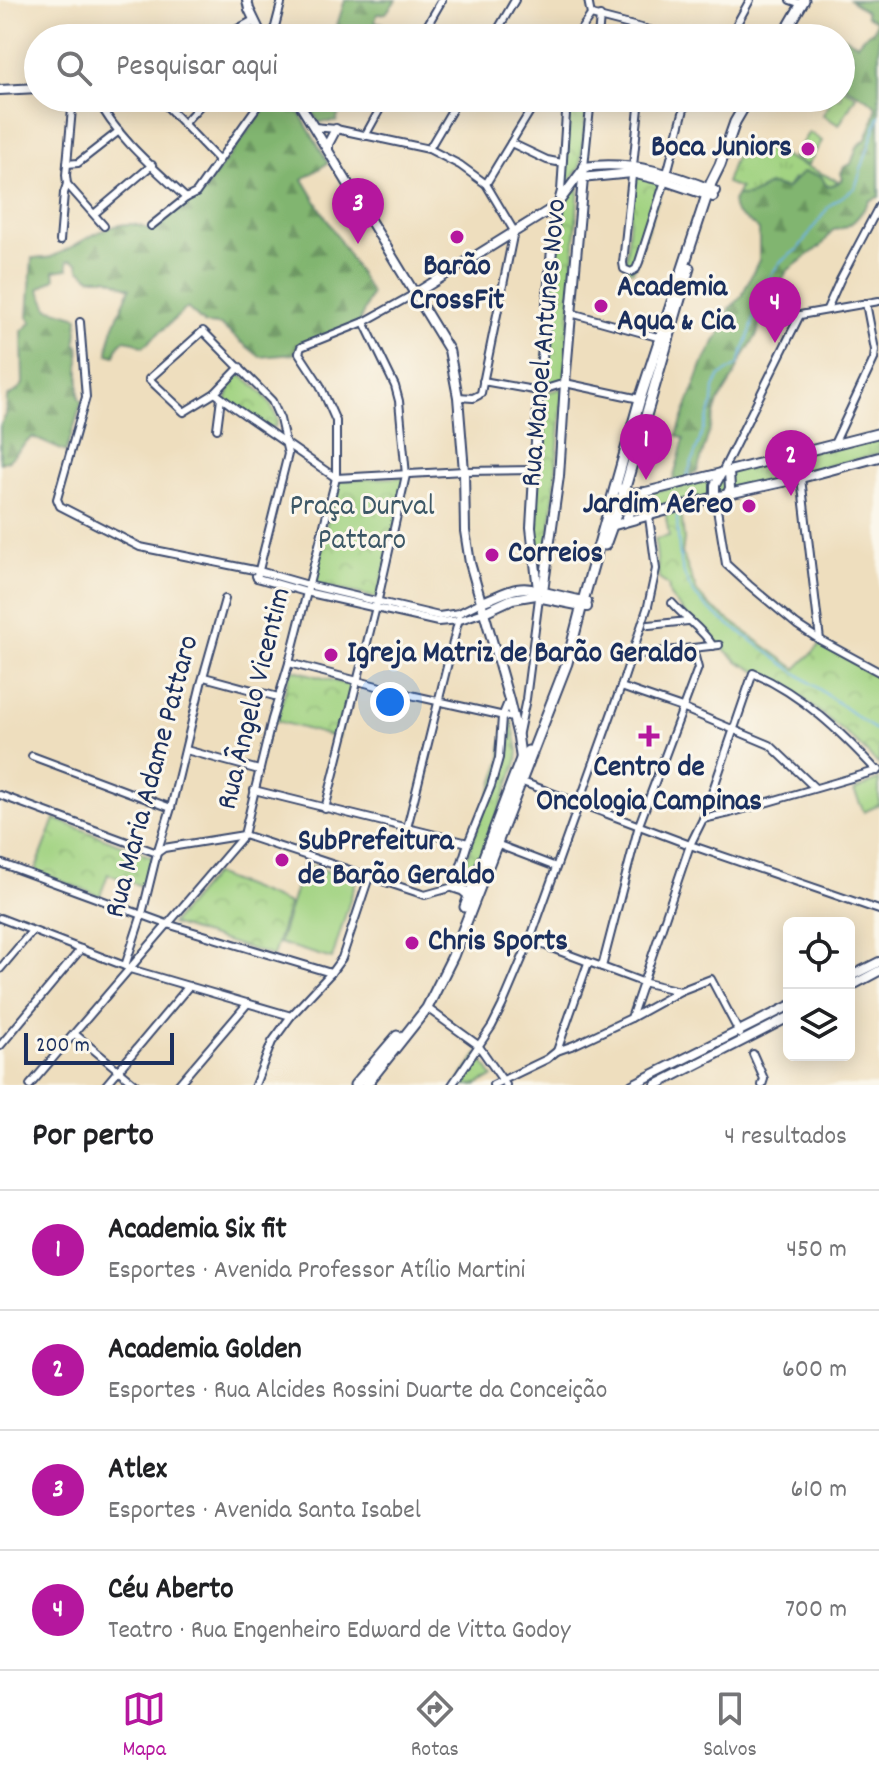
<!DOCTYPE html>
<html lang="pt">
<head>
<meta charset="utf-8">
<style>
	body { margin:0; font-family:Dekko,sans-serif; background:#f2f2f2; color:#202124 }
	.controls { position:absolute; right:24px; bottom:24px; display:grid; overflow:hidden; border-radius:12px; box-shadow:0 4px 20px #0003 }
	.controls button { width:72px; height:72px; display:grid; place-items:center; padding:0; border:0; border-bottom:2px solid #e0e0e0; background:#fff; color:#202124; font:40px sans-serif }
	.scale { position:absolute; left:24px; bottom:20px; width:150px; box-sizing:border-box; padding-left:8px; border:4px solid #1b2f5e; border-top:0; font-size:22px; line-height:28px; white-space:nowrap; color:#1b2f5e; -webkit-text-stroke:6px #fbf7ec; paint-order:stroke }
	.you { position:absolute; left:390px; top:702px; width:28px; height:28px; margin:-20px; border:6px solid #fff; border-radius:50%; background:#1a73e8; box-shadow:0 0 0 12px #1a73e833 }
	.badge { display:grid; place-items:center; width:52px; height:52px; border-radius:50%; background:#b5179e; color:#fff; font-size:26px; font-weight:700 }
	.pin { position:absolute; translate:-50% -66px; filter:drop-shadow(0 2px 4px #0008) }
	.pin::after { content:''; position:absolute; top:42px; width:28px; height:24px; background:inherit; clip-path:polygon(0 0,100% 0,50% 100%) }
	.list { margin:0; padding:0; list-style:none }
	h2 { display:flex; justify-content:space-between; align-items:center; height:104px; margin:0; padding:0 32px; font-size:34px }
	h2 small { font-size:26px; font-weight:400; color:#757577 }
	.list li { display:grid; grid-template-columns:52px 1fr auto; gap:24px; align-items:center; box-sizing:border-box; height:120px; padding:0 32px; border-top:2px solid #e0e0e0 }
	.list b { display:block; font-size:30px; white-space:nowrap }
	.list p { margin:0; font-size:26px; white-space:nowrap; color:#757577 }
	.list em { font-size:26px; font-style:normal; color:#757577 }
	.icon { flex:none; width:44px; height:44px; fill:none; stroke:currentColor; stroke-width:2; stroke-linecap:round; stroke-linejoin:round }
	.map { position:relative; flex:none; width:879px; height:1085px; overflow:hidden }
	.search { position:absolute; background:#fff; box-shadow:0 4px 20px #0003; left:24px; right:24px; top:24px; height:88px; display:flex; align-items:center; gap:20px; box-sizing:border-box; padding:0 28px; border-radius:44px; color:#757577; font-size:30px }
	.sheet { height:584px; background:#fff }
	nav { display:flex; justify-content:space-around; align-items:center; box-sizing:border-box; height:112px; border-top:2px solid #e0e0e0; background:#fff; font-size:22px; color:#757577 }
	nav a { display:grid; justify-items:center; gap:4px }
	nav .on { color:#b5179e }
	.map>svg:first-child { display:block }
	.grass { fill:url(#grass-tufts); stroke:#5e8170; stroke-width:2 }
	.forest { fill:url(#forest-firs); stroke:#4e7267; stroke-width:2 }
	.park { fill:url(#park-crowns); stroke:#5e8170; stroke-width:2 }
	.pitch { fill:#a2d382; stroke:#5e8170; stroke-width:2 }
	.lines { fill:none; stroke-linecap:round; stroke-linejoin:round }
	.stream { stroke:#6db4e4; stroke-width:2 }
	.street-casing { stroke:#3b496c; stroke-width:10 }
	.secondary-casing { stroke:#3b496c; stroke-width:12 }
	.primary-casing { stroke:#3b496c; stroke-width:13 }
	.street { stroke:#fff; stroke-width:6 }
	.secondary { stroke:#fff; stroke-width:8 }
	.primary { stroke:#fff; stroke-width:9 }
	.poi-dot { fill:#b5179e; stroke:#fbf7ec; stroke-width:3 }
	.labels { text-anchor:middle; dominant-baseline:central; stroke-width:6; stroke-linejoin:round; paint-order:stroke }
	.poi-label { font-size:30px; font-weight:bold; fill:#1b2f5e; stroke:#fbf7ec; text-anchor:start }
	.street-label { font-size:30px; fill:#1b2f5e; stroke:#fbf7ec }
	.park-label { font-size:30px; fill:#3d5867; stroke:#fbf7ec }
</style>
</head>
<body>
<div class="map">
<svg width="879" height="1085" viewBox="0 0 879 1085">
	<defs>
		<pattern id="grass-tufts" width="24" height="20" patternUnits="userSpaceOnUse" patternTransform="scale(2)"><rect width="24" height="20" fill="#a2d382"/><path d="M3 7l-1-3M5 7V3M7 7l1-3M15 17l-1-3M17 17v-4M19 17l1-3" fill="none" stroke="#8bb573"/></pattern>
		<pattern id="forest-firs" width="22" height="20" patternUnits="userSpaceOnUse" patternTransform="scale(2)"><rect width="22" height="20" fill="#81b570"/><path d="M5 1l3.5 6h-7zM16 11l3.5 6h-7z" fill="#69945f"/></pattern>
		<pattern id="park-crowns" width="20" height="18" patternUnits="userSpaceOnUse" patternTransform="scale(2)"><rect width="20" height="18" fill="#a2d382"/><path d="M2 6a3 3 0 1 1 6 0M12 15a3 3 0 1 1 6 0" fill="none" stroke="#8bb573"/></pattern>
	</defs>
	<rect width="100%" height="100%" fill="#fbf7ec"/>
	<filter id="ink" filterUnits="userSpaceOnUse"><feTurbulence type="fractalNoise" baseFrequency=".0125" numOctaves="2"/><feDisplacementMap in="SourceGraphic" scale="16" xChannelSelector="R" yChannelSelector="G"/><feConvolveMatrix kernelMatrix="1 2 1 2 8 2 1 2 1" color-interpolation-filters="sRGB"/></filter>
	<filter id="wash" filterUnits="userSpaceOnUse"><feTurbulence type="fractalNoise" baseFrequency=".006" numOctaves="4" result="noise"/><feDisplacementMap in="SourceGraphic" scale="32" xChannelSelector="R" yChannelSelector="G"/><feGaussianBlur stdDeviation="1.8" result="paint"/><feColorMatrix in="noise" values="0 0 0 0 0 0 0 0 0 0 0 0 0 0 0 0 0 1.4 0 .05"/><feComposite in="paint" operator="in"/></filter>
	<g filter="url(#wash)">
		<rect width="100%" height="100%" fill="#eedebe"/>
		<g class="grass">
			<path d="M741 140 762 146 840 182 829 186 793 179 786 189C761 180 770 188 751 195 748 196 740 196 736 196L740 188 726 183Z"/>
			<path d="M879 433V454L794 474 649 515 644 512 641 499 648 493Z"/>
		</g>
		<g class="forest">
			<path d="M345 0H396L386 13 377 14 375 22 382 23 373 38H333Z"/>
			<path d="M850 0H879V197L870 200C861 214 852 229 833 230L822 245 787 271 772 299 761 310 758 333 741 360 733 378 718 402 697 472 691 474 689 479 672 484 684 439 677 435 702 365 724 326 729 309 741 297 759 260V230C748 218 724 215 736 196 740 196 748 196 751 195 770 188 761 180 786 189L803 172 821 176 826 185C831 187 839 183 843 179L841 173 844 167 851 164 857 147 866 139 873 122 876 109 875 105C855 85 829 96 853 57L841 49V38L823 37 830 30C838 36 848 38 857 44L863 37 874 30 876 21 866 16V12Z"/>
			<path d="M278 98 295 105 328 163 303 179 371 293 359 323 306 342 294 354 260 357 220 325 205 324 187 308 143 347 135 342 124 340 118 346 115 356 108 354C109 327 121 313 130 288L108 278H91L79 269 78 263 71 260 67 261 68 269 54 271 55 279 39 289 48 308 78 317 76 342 79 348V398L82 402 66 452 32 437 9 460 0 463V426L6 415 7 397 17 391 23 384 22 331 32 322 28 317 32 258C38 258 45 259 51 257 77 247 100 225 129 224 137 223 145 229 154 230L182 204 199 197 268 104Z"/>
			<path d="M305 98H344L336 122H318Z"/>
		</g>
		<g class="park">
			<path d="M570 98H588L580 167 563 189Z"/>
			<path d="M634 174 664 182 633 271 625 269Z"/>
			<path d="M579 184 565 383 541 389 557 207Z"/>
			<path d="M237 373C258 386 270 399 278 421L275 427H265L226 401 233 377Z"/>
			<path d="M563 388 551 527 539 587 534 542 541 394Z"/>
			<path d="M410 477 377 598 311 583 338 480Z"/>
			<path d="M681 509 684 540 682 553 697 592 710 606 796 669 822 643 879 676V765L855 741 801 697 777 682 737 661 686 615 670 596 668 585 659 579 655 539 669 536 665 511Z"/>
			<path d="M291 669 352 686 338 738 277 721Z"/>
			<path d="M509 720 512 721 518 750 517 762 475 874 462 878 461 873 501 762V748L507 722Z"/>
			<path d="M55 819 152 857 144 887 108 874 100 896 35 871Z"/>
			<path d="M214 874 289 904 273 956 171 924Z"/>
			<path d="M478 1054 493 1077 475 1085H456Z"/>
		</g>
		<g class="pitch">
			<path d="M841 87 856 96 839 125 823 115 833 98H841Z"/>
			<path d="M809 132 822 141 807 166 793 157Z"/>
			<path d="M879 779V805L864 812 854 791Z"/>
			<path d="M303 864 356 880 332 959 279 943Z"/>
		</g>
		<g class="lines">
			<g class="stream">
				<path d="M687 476 713 403 714 388 720 376 738 365 751 330 757 304 767 281 781 261 798 249 830 205 855 188 879 116"/>
				<path d="M677 515C678 541 678 570 693 592 706 611 736 629 755 643 796 673 838 702 879 733"/>
			</g>
		</g>
	</g>
	<g filter="url(#ink)">
		<g class="lines">
			<g class="street-casing">
				<g id="street">
					<path d="M588 0 591 15"/>
					<path d="M790 0 802 4"/>
					<path d="M591 15 680 38"/>
					<path d="M272 38 282 0"/>
					<path d="M420 38 442 0"/>
					<path d="M493 38 515 0"/>
					<path d="M575 38 591 15"/>
					<path d="M598 38 600 16"/>
					<path d="M729 38 750 0"/>
					<path d="M97 98C115 136 156 170 186 198"/>
					<path d="M159 98 219 161"/>
					<path d="M640 98 623 263 624 269 631 272 636 269 639 262 665 181 687 98"/>
					<path d="M183 124 207 98"/>
					<path d="M314 127 336 129 429 149 460 165 486 184 514 231 481 393 479 395 473 398 458 397"/>
					<path d="M365 136 386 98"/>
					<path d="M511 143 547 160 562 163"/>
					<path d="M429 149 459 98"/>
					<path d="M67 164 78 163 119 131"/>
					<path d="M584 167 591 98"/>
					<path d="M67 184 104 226"/>
					<path d="M486 184 538 98"/>
					<path d="M559 198 561 191 567 98"/>
					<path d="M94 214 152 165"/>
					<path d="M151 226 186 198 196 193 263 98"/>
					<path d="M60 241 64 193 67 184 66 175 73 98"/>
					<path d="M827 309 840 280 879 206"/>
					<path d="M571 313 661 338"/>
					<path d="M80 322 86 397 57 499 60 506 140 547 259 571 308 585 439 616 459 613 481 602"/>
					<path d="M240 367 215 393 184 412 149 379 203 331 272 401 280 419 288 454 257 578"/>
					<path d="M483 381 539 391 565 383 640 399"/>
					<path d="M215 393 235 408 336 478 464 471 535 470"/>
					<path d="M217 429 221 398"/>
					<path d="M834 444 874 359 875 350 866 303"/>
					<path d="M722 472 800 315 879 301"/>
					<path d="M801 478 820 640"/>
					<path d="M715 497 726 564 749 585 797 625 820 640 879 672"/>
					<path d="M256 576 257 578 306 592 438 622 460 620 484 612"/>
					<path d="M672 603C685 618 703 630 713 646"/>
					<path d="M649 625 688 621"/>
					<path d="M640 654 719 645"/>
					<path d="M289 663 415 696 513 718"/>
					<path d="M204 677 278 697"/>
					<path d="M621 687 682 708 770 745 815 788"/>
					<path d="M518 737 526 699 539 598"/>
					<path d="M186 750 259 770"/>
					<path d="M32 756 171 808"/>
					<path d="M520 781 690 845 879 910"/>
					<path d="M254 790 468 843"/>
					<path d="M0 795 157 853 164 848 244 835 425 895 457 886"/>
					<path d="M325 809 379 595 406 475 399 401 395 386 364 322"/>
					<path d="M703 819 730 813 879 770"/>
					<path d="M407 828 459 618"/>
					<path d="M496 844 556 867"/>
					<path d="M0 863 167 924 331 973"/>
					<path d="M454 887 468 843 491 786 499 758 502 717 509 700"/>
					<path d="M454 887 458 882 475 877"/>
					<path d="M0 918 125 966 130 969 291 1016"/>
					<path d="M530 940 642 982 680 991"/>
					<path d="M125 966 142 914 157 853 171 808 201 684 225 599"/>
					<path d="M602 967 639 825 698 668 693 649"/>
					<path d="M0 969 32 931"/>
					<path d="M427 1008 478 1045 506 1085"/>
					<path d="M631 1018 690 845 703 819 753 673C803 695 841 732 877 771"/>
					<path d="M75 1034 136 1085"/>
					<path d="M0 1046 81 949"/>
					<path d="M557 1051 588 963"/>
					<path d="M753 1054 764 1079 762 1085"/>
					<path d="M30 1085 244 835 272 719 289 663 336 478V421L320 385 299 353 301 347 364 322 416 293"/>
					<path d="M106 1085 189 986"/>
					<path d="M178 1085 248 1003"/>
					<path d="M255 1085 272 1042 291 1016 331 973 342 958 369 877"/>
					<path d="M452 1085 492 1026 502 1006 530 940 621 687 648 606 656 569 649 517"/>
					<path d="M493 1085 547 1059 557 1051 574 1045 631 1018 680 991 711 979 740 1034"/>
				</g>
			</g>
			<g class="secondary-casing">
				<g id="secondary">
					<path d="M247 0 249 9 263 38"/>
					<path d="M223 38 254 21"/>
					<path d="M0 90 38 88"/>
					<path d="M296 98 449 350 458 397 464 471 465 531 470 563 509 700 518 737 521 759"/>
					<path d="M328 150V144L336 129"/>
					<path d="M584 167C629 160 674 174 715 191"/>
					<path d="M581 178 632 173 665 181 713 197"/>
					<path d="M416 293 556 206 584 168"/>
					<path d="M616 487 631 493 646 492 879 433"/>
					<path d="M646 492 640 500V508L649 517"/>
					<path d="M727 495 730 488 729 472"/>
					<path d="M715 497V485L721 474"/>
					<path d="M624 522 631 511V493"/>
					<path d="M611 526 715 497 801 478 879 457"/>
					<path d="M538 590 531 527 539 391 556 206"/>
					<path d="M543 591 559 476 565 383 584 167"/>
					<path d="M544 592 587 602"/>
					<path d="M542 598 587 607"/>
					<path d="M481 602C499 597 518 582 537 591"/>
					<path d="M484 612 512 599 536 595"/>
					<path d="M849 977 879 962"/>
					<path d="M849 987 879 971"/>
					<path d="M632 1085 789 1006"/>
					<path d="M656 1085 789 1017"/>
				</g>
			</g>
			<g class="primary-casing">
				<g id="primary">
					<path d="M782 38 804 0"/>
					<path d="M605 545 622 498 689 268"/>
					<path d="M454 887 463 890 470 896"/>
					<path d="M465 907 512 782 521 759 528 751"/>
					<path d="M355 1085 397 1036"/>
					<path d="M366 1085 427 1008 453 956 567 663 583 601 640 399 711 183 720 165 735 122 749 98"/>
				</g>
			</g>
			<use href="#street" class="street"/>
			<use href="#secondary" class="secondary"/>
			<use href="#primary" class="primary"/>
		</g>
	</g>
	<g class="poi-dot">
		<circle cx="808" cy="149" r="8"/>
		<circle cx="457" cy="237" r="8"/>
		<circle cx="601" cy="306" r="8"/>
		<circle cx="749" cy="506" r="8"/>
		<circle cx="492" cy="555" r="8"/>
		<circle cx="331" cy="655" r="8"/>
		<path d="M645 724h8v8h8v8h-8v8h-8v-8h-8v-8h8z"/>
		<circle cx="282" cy="860" r="8"/>
		<circle cx="412" cy="943" r="8"/>
	</g>
	<g class="labels">
		<g class="poi-label">
			<text x="792" y="149" text-anchor="end">Boca Juniors</text>
			<text x="457" y="268" text-anchor="middle">Barão<tspan x="457" dy="34">CrossFit</tspan></text>
			<text x="617" y="289">Academia<tspan x="617" dy="34">Aqua &amp; Cia</tspan></text>
			<text x="733" y="506" text-anchor="end">Jardim Aéreo</text>
			<text x="508" y="555">Correios</text>
			<text x="347" y="655">Igreja Matriz de Barão Geraldo</text>
			<text x="649" y="769" text-anchor="middle">Centro de<tspan x="649" dy="34">Oncologia Campinas</tspan></text>
			<text x="298" y="843">SubPrefeitura<tspan x="298" dy="34">de Barão Geraldo</tspan></text>
			<text x="428" y="943">Chris Sports</text>
		</g>
		<g class="street-label">
			<text transform="translate(546 343) rotate(-85)">Rua Manoel Antunes Novo</text>
			<text transform="translate(256 699) rotate(-76)">Rua Ângelo Vicentim</text>
			<text transform="translate(154 777) rotate(-75)">Rua Maria Adame Pattaro</text>
		</g>
		<g class="park-label">
			<text x="362" y="508">Praça Durval<tspan x="362" dy="34">Pattaro</tspan></text>
		</g>
	</g>
</svg>
<div class="controls">
<button><svg class="icon" aria-label="locate" viewBox="0 0 24 24"><circle cx="12" cy="12" r="6"/><path d="M12 2v4M12 18v4M2 12h4M18 12h4"/></svg></button>
<button><svg class="icon" aria-label="layers" viewBox="0 0 24 24"><path d="M12 4l9 5-9 5-9-5zM3 14l9 5 9-5"/></svg></button>
</div>
<div class="scale">200 m</div>
<div class="you"></div>
<div class="pin badge" style="left:646px;top:480px">1</div>
<div class="pin badge" style="left:791px;top:496px">2</div>
<div class="pin badge" style="left:358px;top:244px">3</div>
<div class="pin badge" style="left:775px;top:343px">4</div>
<div class="search"><svg class="icon" aria-label="search" viewBox="0 0 24 24"><circle cx="10" cy="10" r="6"/><path d="M15 15l6 6"/></svg>Pesquisar aqui</div>
</div>
<section class="sheet">
<h2>Por perto<small>4 resultados</small></h2>
<ul class="list">
<li><span class="badge">1</span><div><b>Academia Six fit</b><p>Esportes · Avenida Professor Atílio Martini</p></div><em>450 m</em></li>
<li><span class="badge">2</span><div><b>Academia Golden</b><p>Esportes · Rua Alcides Rossini Duarte da Conceição</p></div><em>600 m</em></li>
<li><span class="badge">3</span><div><b>Atlex</b><p>Esportes · Avenida Santa Isabel</p></div><em>610 m</em></li>
<li><span class="badge">4</span><div><b>Céu Aberto</b><p>Teatro · Rua Engenheiro Edward de Vitta Godoy</p></div><em>700 m</em></li>
</ul>
</section>
<nav>
<a class="on"><svg class="icon" aria-label="map" viewBox="0 0 24 24"><path d="M3 6l6-2 6 2 6-2v14l-6 2-6-2-6 2zM9 4v14M15 6v14"/></svg>Mapa</a>
<a><svg class="icon" aria-label="directions" viewBox="0 0 24 24"><path d="M12 3l9 9-9 9-9-9zM9 14v-3h6M13 9l2 2-2 2"/></svg>Rotas</a>
<a><svg class="icon" aria-label="saved" viewBox="0 0 24 24"><path d="M7 4h10v16l-5-4-5 4z"/></svg>Salvos</a>
</nav>
</body>
</html>
